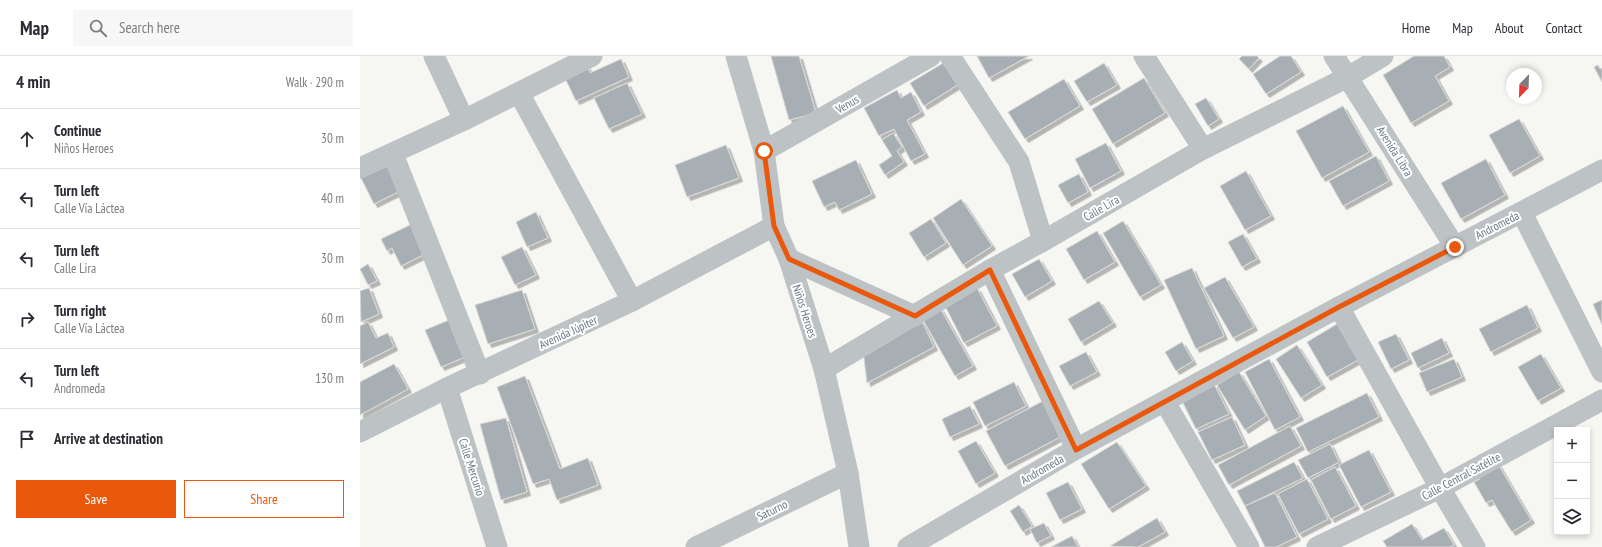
<!DOCTYPE html>
<html lang="en">
<head>
<meta charset="utf-8">
<style>
	body { margin:0; font-family:"PT Sans Narrow",sans-serif; background:#f7f7f7; color:#2b2b33 }
	.controls { position:absolute; right:12px; bottom:12px; display:grid; overflow:hidden; border-radius:0px; box-shadow:0 2px 6px #0003 }
	.controls button { width:36px; height:36px; display:grid; place-items:center; padding:0; border:0; border-bottom:1px solid #e1e1e2; background:#fff; color:#2b2b33; font:20px sans-serif }
	.compass { position:absolute; left:1146px; top:12px; width:36px; height:36px; border-radius:50%; background:#fff; box-shadow:0 2px 6px #0003; rotate:203deg }
	.stop { position:absolute; width:12px; height:12px; margin:-9px; border:3px solid #ea580c; border-radius:50%; background:#fff }
	.stop.end { background:#ea580c; border-color:#fff; box-shadow:0 1px 4px #0008 }
	.list { margin:0; padding:0; list-style:none }
	h2 { display:flex; justify-content:space-between; align-items:center; height:52px; margin:0; padding:0 16px; font-size:17px }
	h2 small { font-size:13px; font-weight:400; color:#7c7c81 }
	.list li { display:grid; grid-template-columns:26px 1fr auto; gap:12px; align-items:center; box-sizing:border-box; height:60px; padding:0 16px; border-top:1px solid #e1e1e2 }
	.list b { display:block; font-size:15px; white-space:nowrap }
	.list p { margin:0; font-size:13px; white-space:nowrap; color:#7c7c81 }
	.list em { font-size:13px; font-style:normal; color:#7c7c81 }
	.actions { display:flex; gap:8px; padding:12px 16px }
	.actions a { flex:1; padding:9px 0; border:1px solid #ea580c; border-radius:0px; text-align:center; font-size:14px; color:#ea580c }
	.actions .main { background:#ea580c; color:#fff }
	.icon { flex:none; width:22px; height:22px; fill:none; stroke:currentColor; stroke-width:2; stroke-linecap:round; stroke-linejoin:round }
	.map { position:relative; flex:none; width:1242px; height:491px; overflow:hidden }
	header { display:flex; align-items:center; gap:24px; box-sizing:border-box; height:56px; padding:0 20px; background:#fff; border-bottom:1px solid #e1e1e2 }
	header strong { font-size:19px }
	nav { display:flex; gap:22px; margin-inline-start:auto; font-size:14px }
	.search { width:280px; height:36px; background:#f7f7f7; display:flex; align-items:center; gap:10px; box-sizing:border-box; padding:0 14px; border-radius:0px; color:#7c7c81; font-size:15px }
	main { display:flex }
	aside { flex:1; background:#fff }
	.map>svg:first-child { display:block }
	.building { fill:#a7afb4; stroke:#d8d8d6; filter:url(#shadow) }
	.lines { fill:none; stroke-linecap:round; stroke-linejoin:round }
	.minor { stroke:#bdc2c5; stroke-width:21 }
	.route { stroke:#ea580c; stroke-width:5 }
	.labels { text-anchor:middle; dominant-baseline:central; stroke-width:4; stroke-linejoin:round; paint-order:stroke }
	.street-label { font-size:12px; fill:#677883; stroke:#fff }
</style>
</head>
<body>
<header>
<strong>Map</strong>
<div class="search"><svg class="icon" aria-label="search" viewBox="0 0 24 24"><circle cx="10" cy="10" r="6"/><path d="M15 15l6 6"/></svg>Search here</div>
<nav><a>Home</a><a>Map</a><a>About</a><a>Contact</a></nav>
</header>
<main>
<aside>
<h2>4 min<small>Walk · 290 m</small></h2>
<ul class="list">
<li><svg class="icon" aria-label="ahead" viewBox="0 0 24 24"><path d="M12 20V5M6 11l6-6 6 6"/></svg><div><b>Continue</b><p>Niños Heroes</p></div><em>30 m</em></li>
<li><svg class="icon" aria-label="left" viewBox="0 0 24 24"><path d="M17 20v-9H6M10 6l-5 5 5 5"/></svg><div><b>Turn left</b><p>Calle Vía Láctea</p></div><em>40 m</em></li>
<li><svg class="icon" aria-label="left" viewBox="0 0 24 24"><path d="M17 20v-9H6M10 6l-5 5 5 5"/></svg><div><b>Turn left</b><p>Calle Lira</p></div><em>30 m</em></li>
<li><svg class="icon" aria-label="right" viewBox="0 0 24 24"><path d="M7 20v-9h11M14 6l5 5-5 5"/></svg><div><b>Turn right</b><p>Calle Vía Láctea</p></div><em>60 m</em></li>
<li><svg class="icon" aria-label="left" viewBox="0 0 24 24"><path d="M17 20v-9H6M10 6l-5 5 5 5"/></svg><div><b>Turn left</b><p>Andromeda</p></div><em>130 m</em></li>
<li><svg class="icon" aria-label="arrive" viewBox="0 0 24 24"><path d="M6 21V4h12l-3 4 3 4H6"/></svg><div><b>Arrive at destination</b></div></li>
</ul>
<div class="actions"><a class="main">Save</a><a>Share</a></div>
</aside>
<div class="map">
<svg width="1242" height="491" viewBox="0 0 1242 491">
	<defs>
		<filter id="shadow"><feDropShadow dx="3.5" dy="3.5" stdDeviation="0" flood-color="#0004"/></filter>
	</defs>
	<rect width="100%" height="100%" fill="#f6f6f3"/>
	<g class="building">
		<path d="M411 0H439L456 57 429 64Z"/>
		<path d="M617 0H669L629 22Z"/>
		<path d="M882 0H897L899 2 889 13 879 3Z"/>
		<path d="M920 0H931L941 16 906 38 893 18Z"/>
		<path d="M1054 0H1084L1090 11 1075 20 1089 45 1051 67 1023 19Z"/>
		<path d="M261 3 269 21 216 45 204 20 227 10 230 17Z"/>
		<path d="M585 6 599 28 564 50 550 27Z"/>
		<path d="M744 7 757 29 727 46 714 25Z"/>
		<path d="M1238 9 1240 13 1242 12V26L1234 11Z"/>
		<path d="M784 22 805 57 753 88 732 53Z"/>
		<path d="M704 23 720 50 665 83 648 56Z"/>
		<path d="M267 27 282 58 249 73 234 42Z"/>
		<path d="M537 34 541 42 551 36 561 56 547 64 565 98 551 105 534 73 519 80 504 52Z"/>
		<path d="M846 42 859 63 848 70 835 48Z"/>
		<path d="M983 50 1009 96 962 122 936 75Z"/>
		<path d="M1159 63 1180 100 1150 117 1129 79Z"/>
		<path d="M533 77 542 91 537 95 544 106 525 119 519 109 532 100 522 84Z"/>
		<path d="M746 87 761 115 730 132 715 103Z"/>
		<path d="M366 89 379 122 327 141 315 109Z"/>
		<path d="M1016 100 1029 125 983 150 969 125Z"/>
		<path d="M31 103 46 132 14 148 0 120Z"/>
		<path d="M1126 103 1145 139 1101 163 1081 127Z"/>
		<path d="M496 104 512 138 479 154 475 146 464 151 452 125Z"/>
		<path d="M886 115 911 160 885 174 860 130Z"/>
		<path d="M719 118 728 136 708 147 698 129Z"/>
		<path d="M601 143 632 190 603 209 573 162Z"/>
		<path d="M176 156 188 182 167 191 156 166Z"/>
		<path d="M571 163 586 187 564 201 549 177Z"/>
		<path d="M763 165 801 229 780 241 743 177Z"/>
		<path d="M56 166 71 195 41 210 32 192 27 195 21 183Z"/>
		<path d="M737 175 755 206 724 224 706 193Z"/>
		<path d="M883 178 897 203 882 211 868 186Z"/>
		<path d="M162 191 176 219 155 229 141 201Z"/>
		<path d="M679 203 692 225 665 241 652 218Z"/>
		<path d="M8 208 17 225 8 229 0 213Z"/>
		<path d="M832 212 864 280 836 293 804 224Z"/>
		<path d="M865 221 894 271 873 282 844 232Z"/>
		<path d="M9 232 19 258 1 266 0 235Z"/>
		<path d="M617 232 637 270 604 287 584 248Z"/>
		<path d="M162 234 175 273 128 288 115 249Z"/>
		<path d="M1242 244V269L1233 248Z"/>
		<path d="M739 245 753 267 721 286 708 263Z"/>
		<path d="M1167 249 1178 272 1131 296 1119 273Z"/>
		<path d="M580 252 613 310 595 320 562 262Z"/>
		<path d="M561 263 574 291 507 327 503 294Z"/>
		<path d="M89 264 105 301 81 311 65 274Z"/>
		<path d="M8 266 16 282 28 277 34 291 0 308V270Z"/>
		<path d="M977 268 998 304 967 321 947 286Z"/>
		<path d="M1036 278 1049 304 1031 313 1018 286Z"/>
		<path d="M1082 282 1089 297 1058 312 1051 297Z"/>
		<path d="M822 286 833 305 816 315 805 296Z"/>
		<path d="M937 289 962 329 941 342 916 303Z"/>
		<path d="M726 296 737 316 710 330 699 310Z"/>
		<path d="M1181 298 1201 332 1178 345 1158 311Z"/>
		<path d="M909 303 940 361 915 374 885 316Z"/>
		<path d="M1094 303 1102 321 1067 336 1059 317Z"/>
		<path d="M34 308 48 333 0 359V326Z"/>
		<path d="M879 316 906 360 885 374 857 329Z"/>
		<path d="M165 320 200 413 228 402 238 429 197 444 189 423 173 428 137 331Z"/>
		<path d="M654 326 666 350 625 370 613 346Z"/>
		<path d="M854 328 869 358 836 373 821 343Z"/>
		<path d="M1007 337 1019 361 948 396 936 372Z"/>
		<path d="M683 345 702 380 645 410 626 375Z"/>
		<path d="M610 350 619 368 590 381 582 363Z"/>
		<path d="M872 361 885 389 852 404 838 376Z"/>
		<path d="M146 362 167 436 141 444 120 368Z"/>
		<path d="M930 370 941 390 869 429 858 409Z"/>
		<path d="M616 385 635 417 616 428 598 395Z"/>
		<path d="M757 386 786 430 749 453 721 408Z"/>
		<path d="M970 388 979 406 948 422 938 404Z"/>
		<path d="M1009 394 1031 436 1001 451 979 409Z"/>
		<path d="M934 406 943 422 885 450 877 435Z"/>
		<path d="M1138 408 1171 464 1152 476 1132 444 1126 447 1114 426 1120 423 1118 420Z"/>
		<path d="M975 411 996 450 971 463 951 424Z"/>
		<path d="M947 423 968 463 939 478 918 438Z"/>
		<path d="M708 426 722 453 700 464 686 437Z"/>
		<path d="M915 437 937 481 916 491H905L885 450Z"/>
		<path d="M659 449 672 470 663 476 650 455Z"/>
		<path d="M797 462 805 476 778 491 750 490Z"/>
		<path d="M684 467 691 480 677 487 670 473Z"/>
		<path d="M1052 468 1062 484 1084 472 1094 489 1090 491H1027L1023 485Z"/>
		<path d="M712 480 718 491H691Z"/>
	</g>
	<g class="lines">
		<g class="minor">
			<path d="M74 0 104 64"/>
			<path d="M376 0 404 95 414 170 429 203 464 313 488 417 499 491"/>
			<path d="M590 0 659 106 683 185"/>
			<path d="M784 0 843 93"/>
			<path d="M974 0 1095 191"/>
			<path d="M159 37 272 245"/>
			<path d="M404 95 571 0"/>
			<path d="M33 98 120 318"/>
			<path d="M0 112 104 64 232 0"/>
			<path d="M1162 157 1242 316"/>
			<path d="M429 203 555 260"/>
			<path d="M630 214 716 393"/>
			<path d="M979 251 1080 432 1115 491"/>
			<path d="M464 313 630 214 683 185 843 93 988 21 1023 0"/>
			<path d="M87 332 137 491"/>
			<path d="M805 346 889 491"/>
			<path d="M0 376 87 332 272 245 414 170"/>
			<path d="M336 491 488 417"/>
			<path d="M548 491 716 393 979 251 1242 114"/>
			<path d="M957 491 1080 432 1242 344"/>
		</g>
	</g>
	<g class="lines">
		<path class="route" d="M404 95 414 170 429 203 555 260 630 214 716 394 979 251 1095 191"/>
	</g>
	<g class="labels">
		<g class="street-label">
			<text transform="translate(487 48) rotate(-30)">Venus</text>
			<text transform="translate(1035 95) rotate(58)">Avenida Libra</text>
			<text transform="translate(741 152) rotate(-30)">Calle Lira</text>
			<text transform="translate(1137 169) rotate(-27)">Andromeda</text>
			<text transform="translate(445 255) rotate(72)">Niños Heroes</text>
			<text transform="translate(208 276) rotate(-25)">Avenida Júpiter</text>
			<text transform="translate(112 411) rotate(72)">Calle Mercurio</text>
			<text transform="translate(682 413) rotate(-30)">Andromeda</text>
			<text transform="translate(1101 420) rotate(-28)">Calle Central Satélite</text>
			<text transform="translate(412 454) rotate(-26)">Saturno</text>
		</g>
	</g>
</svg>
<div class="controls">
<button>+</button>
<button>−</button>
<button><svg class="icon" aria-label="layers" viewBox="0 0 24 24"><path d="M12 4l9 5-9 5-9-5zM3 14l9 5 9-5"/></svg></button>
</div>
<svg class="compass" viewBox="-18 -18 36 36"><path d="M0-13l5 13h-10z" fill="#e53935"/><path d="M0 13l5-13h-10z" fill="#7c7c81"/></svg>
<div class="stop" style="left:404px;top:95px"></div>
<div class="stop end" style="left:1095px;top:191px"></div>
</div>
</main>
</body>
</html>
